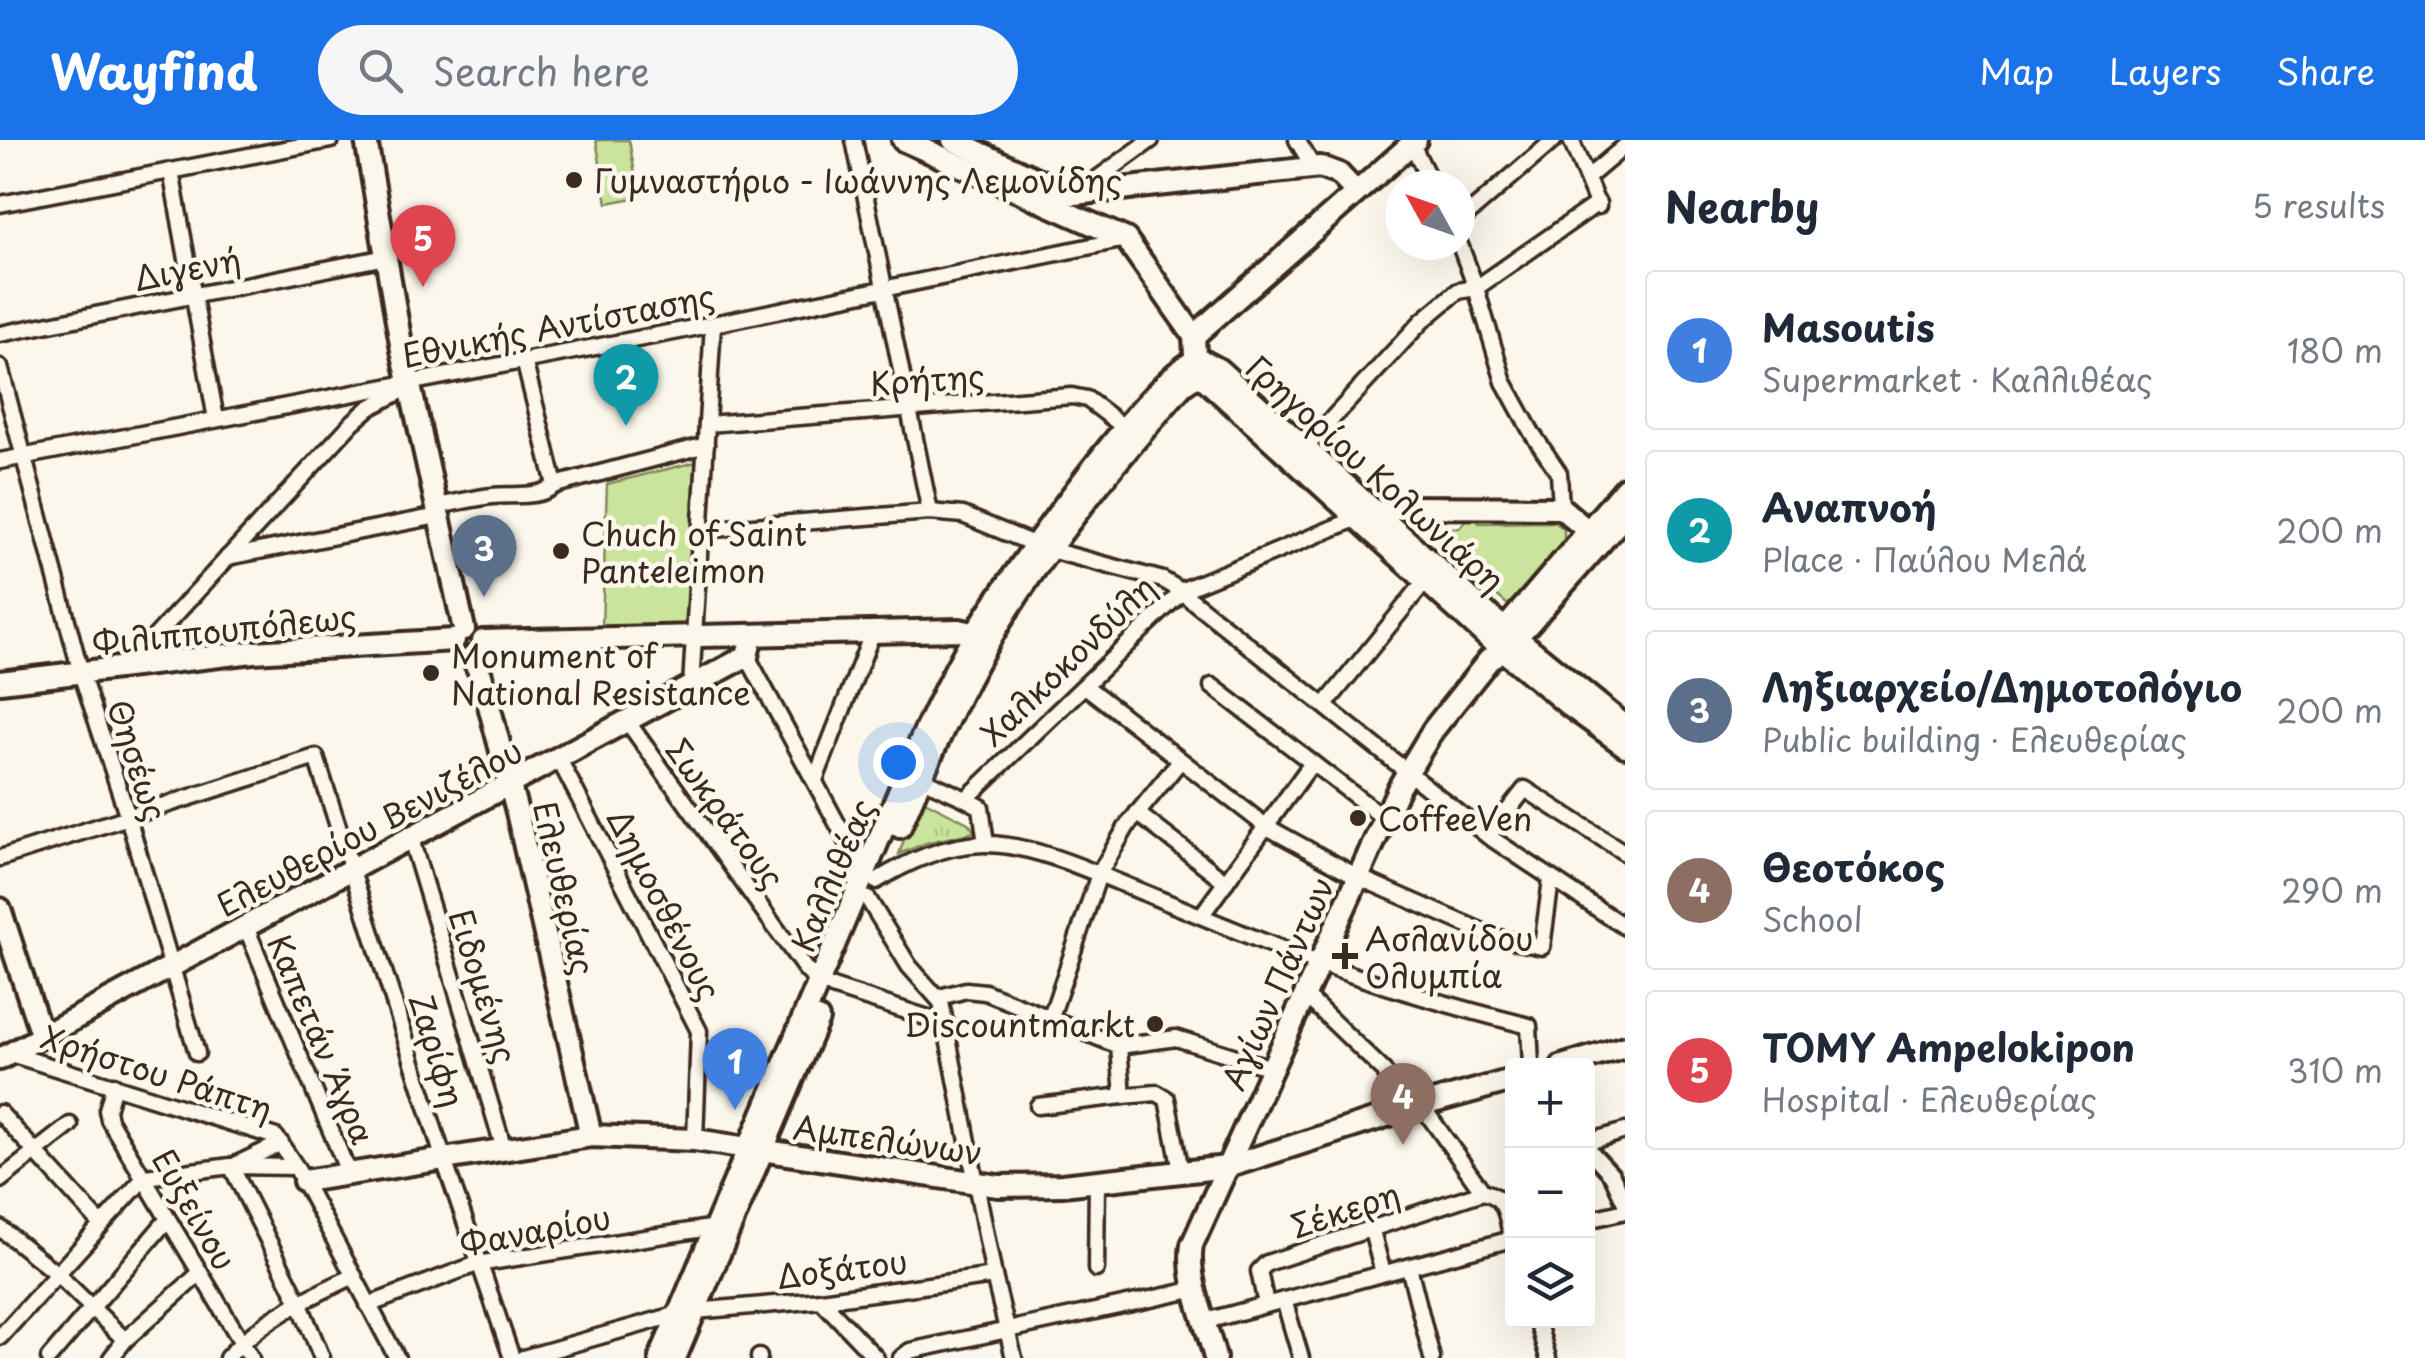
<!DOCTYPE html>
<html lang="en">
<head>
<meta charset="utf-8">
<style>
	body { margin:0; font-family:"Playpen Sans",sans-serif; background:#f6f6f7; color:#1f2937 }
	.controls { position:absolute; right:30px; bottom:30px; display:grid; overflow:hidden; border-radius:10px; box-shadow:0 10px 40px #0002 }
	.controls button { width:90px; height:90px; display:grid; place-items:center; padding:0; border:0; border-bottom:2px solid #e0e1e3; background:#fff; color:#1f2937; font:50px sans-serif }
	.compass { position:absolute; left:1385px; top:30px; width:90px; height:90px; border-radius:50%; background:#fff; box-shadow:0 10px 40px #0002; rotate:310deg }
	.you { position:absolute; left:898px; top:622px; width:35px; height:35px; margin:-25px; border:8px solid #fff; border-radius:50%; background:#1a73e8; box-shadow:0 0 0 15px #1a73e833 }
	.badge { display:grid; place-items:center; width:65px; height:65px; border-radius:50%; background:#1a73e8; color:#fff; font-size:32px; font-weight:700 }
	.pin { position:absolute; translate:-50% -82px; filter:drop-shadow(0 2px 5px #0008) }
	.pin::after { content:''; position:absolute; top:52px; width:35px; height:30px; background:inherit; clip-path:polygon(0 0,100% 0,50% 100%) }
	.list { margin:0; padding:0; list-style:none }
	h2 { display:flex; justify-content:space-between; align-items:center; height:130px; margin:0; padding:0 40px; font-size:42px }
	h2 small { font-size:32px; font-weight:400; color:#747a83 }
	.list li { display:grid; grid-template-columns:65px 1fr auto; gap:30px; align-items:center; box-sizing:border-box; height:160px; margin:0 20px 20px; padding:0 20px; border:2px solid #e0e1e3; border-radius:10px }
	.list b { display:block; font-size:38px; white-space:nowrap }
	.list p { margin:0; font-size:32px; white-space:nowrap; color:#747a83 }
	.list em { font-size:32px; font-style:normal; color:#747a83 }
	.icon { flex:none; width:55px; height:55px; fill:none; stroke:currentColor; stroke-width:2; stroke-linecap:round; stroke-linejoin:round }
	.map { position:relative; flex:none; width:1625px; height:1218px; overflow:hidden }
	header { display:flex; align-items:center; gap:60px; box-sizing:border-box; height:140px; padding:0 50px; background:#1a73e8; color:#fff }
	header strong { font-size:48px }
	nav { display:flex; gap:55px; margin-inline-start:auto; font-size:35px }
	.search { width:700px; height:90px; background:#f6f6f7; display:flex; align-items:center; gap:25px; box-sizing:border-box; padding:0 35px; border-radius:55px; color:#747a83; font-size:38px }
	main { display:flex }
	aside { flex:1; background:#fff }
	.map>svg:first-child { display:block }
	.grass { fill:url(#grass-tufts); stroke:#83875c; stroke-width:2.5 }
	.park { fill:#cbe49b; stroke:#83875c; stroke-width:2.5 }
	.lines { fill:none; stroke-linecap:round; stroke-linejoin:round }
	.street-casing { stroke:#3b2a1e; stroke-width:21 }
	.secondary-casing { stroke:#3b2a1e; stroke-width:28 }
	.street { stroke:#fbf7ec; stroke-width:14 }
	.secondary { stroke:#fbf7ec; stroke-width:20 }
	.poi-dot { fill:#3b2a1e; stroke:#fbf7ec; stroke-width:4 }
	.labels { text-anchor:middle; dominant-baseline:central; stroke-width:9; stroke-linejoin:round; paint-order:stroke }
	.poi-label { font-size:32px; fill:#3b2a1e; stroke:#fbf7ec; text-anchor:start }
	.street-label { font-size:32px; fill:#3b2a1e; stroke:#fbf7ec }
</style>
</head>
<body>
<header>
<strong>Wayfind</strong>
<div class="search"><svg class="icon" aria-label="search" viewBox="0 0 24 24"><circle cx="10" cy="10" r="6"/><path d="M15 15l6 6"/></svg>Search here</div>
<nav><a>Map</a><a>Layers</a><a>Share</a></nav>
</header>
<main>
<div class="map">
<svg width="1625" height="1218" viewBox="0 0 1625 1218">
	<defs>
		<pattern id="grass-tufts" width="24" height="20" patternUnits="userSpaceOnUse" patternTransform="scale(2.5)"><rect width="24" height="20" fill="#cbe49b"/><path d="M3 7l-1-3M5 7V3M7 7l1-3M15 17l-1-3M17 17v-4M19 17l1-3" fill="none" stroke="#afc485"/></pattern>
	</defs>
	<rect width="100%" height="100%" fill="#fbf7ec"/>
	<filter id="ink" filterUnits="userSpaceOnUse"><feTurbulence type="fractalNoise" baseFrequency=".01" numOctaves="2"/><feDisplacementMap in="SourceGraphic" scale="20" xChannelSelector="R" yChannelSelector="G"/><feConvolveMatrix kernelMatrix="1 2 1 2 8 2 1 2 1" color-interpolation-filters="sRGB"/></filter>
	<g filter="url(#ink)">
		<path class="grass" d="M921 659 968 683 975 692 929 702 899 714 917 661Z"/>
		<g class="park">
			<path d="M596 0H629L639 57 607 63Z"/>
			<path d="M704 320 692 484 602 486 607 344Z"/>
			<path d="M1467 379 1478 380 1479 383 1554 382 1564 389V402L1508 465 1438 405 1441 387 1459 388Z"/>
		</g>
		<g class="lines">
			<g class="street-casing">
				<g id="street">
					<path d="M854 0 930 372"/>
					<path d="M1297 0 1313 27"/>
					<path d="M1410 0 1432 45"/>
					<path d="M1571 0 1598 66"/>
					<path d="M171 31 216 279"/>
					<path d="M1587 38 1625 6"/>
					<path d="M1079 52 1151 0"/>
					<path d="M0 64 331 0"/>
					<path d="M1460 81 1554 0"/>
					<path d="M1460 105 1476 148 1504 242 1532 293 1559 333 1561 368"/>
					<path d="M0 194 386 117"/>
					<path d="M524 220 555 345"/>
					<path d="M0 227 81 533 128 677 197 913"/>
					<path d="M707 284 1072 256 1087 259 1129 291"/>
					<path d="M1305 308 1422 181 1458 151 1476 148 1598 63"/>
					<path d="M0 321 679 191 1126 99"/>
					<path d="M436 366C455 363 474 358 492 356 513 353 536 360 555 345L706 305"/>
					<path d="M701 390 930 372 963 375 1036 405"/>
					<path d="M1050 410 1163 440 1175 447 1488 696 1625 787"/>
					<path d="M228 417 438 376"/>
					<path d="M747 516 865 735"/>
					<path d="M127 527 353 282 369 268 409 247"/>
					<path d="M691 546 713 184"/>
					<path d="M1085 546 1267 687 1358 737 1495 797 1542 807 1551 740"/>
					<path d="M1212 546 1384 678"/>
					<path d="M1325 565 1426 440"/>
					<path d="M627 581 806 830 819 842"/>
					<path d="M559 619 699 891 695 1000"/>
					<path d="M920 638 966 659 1185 449 1358 378"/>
					<path d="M815 640 872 494"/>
					<path d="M966 659 981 667 986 704"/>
					<path d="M1137 673 1226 742"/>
					<path d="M1488 696 1525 649 1625 713"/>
					<path d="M411 699 504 1009"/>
					<path d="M0 718 316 617 444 1020 512 1218"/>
					<path d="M876 741C909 721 944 705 983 704 1030 703 1091 731 1135 749 1196 774 1257 800 1318 823 1387 848 1458 868 1529 886L1531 926"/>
					<path d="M868 759 909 826 941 862 994 1136 1014 1218"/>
					<path d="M1201 776 1312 623"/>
					<path d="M246 787 348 1032"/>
					<path d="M832 847 947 884"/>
					<path d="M1304 854 1383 930 1408 969"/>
					<path d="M940 857 966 850 985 852 1119 906 1176 898 1271 928"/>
					<path d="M1051 877 1099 734 1127 686 1180 621"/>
					<path d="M1119 906 1123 956 1157 953 1167 959 1181 1031"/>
					<path d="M11 914 276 997 296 1027 397 1218"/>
					<path d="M114 945 107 970 109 980 251 1218"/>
					<path d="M1038 966 1123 956"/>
					<path d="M1422 966 1483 1052"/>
					<path d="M0 973 101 1084"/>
					<path d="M1588 1002 1625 991"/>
					<path d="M1588 1009 1612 1035 1625 1063"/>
					<path d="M237 1024 281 1003"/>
					<path d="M231 1026 299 1162 322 1218"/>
					<path d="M0 1040 70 985"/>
					<path d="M1588 1080 1625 1071"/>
					<path d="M0 1088 56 1133 125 1200"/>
					<path d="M1372 1091 1383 1133"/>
					<path d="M1409 1127 1432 1218"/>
					<path d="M1096 1129 1097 1040"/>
					<path d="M821 1160 876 1218"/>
					<path d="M1284 1160 1301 1218"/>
					<path d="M1266 1164 1259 1131 1267 1123 1483 1052C1508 1056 1507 1080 1512 1100"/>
					<path d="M368 1165 477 1124 716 1087"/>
					<path d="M695 1171 821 1160 994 1136"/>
					<path d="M1537 1180 1548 1218"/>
					<path d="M1206 1181 1512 1099"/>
					<path d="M0 1197 145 1037 231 1026 296 1027"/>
					<path d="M759 1217V1218"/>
					<path d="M49 1218 167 1080"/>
					<path d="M111 1218 125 1200 200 1133"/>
					<path d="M227 1218C262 1179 307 1158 354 1136"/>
					<path d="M523 1218 678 1174"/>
					<path d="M901 1218 910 1211 1197 1149"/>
				</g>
			</g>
			<g class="secondary-casing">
				<g id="secondary">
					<path d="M366 0 402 210 464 489"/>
					<path d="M903 0 1126 99 1194 196 1196 234"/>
					<path d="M953 0 1066 53 1075 54 1320 27 1339 34 1356 52"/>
					<path d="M1194 196 1416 0"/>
					<path d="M1195 221 1205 222 1218 229 1493 479 1625 586"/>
					<path d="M1196 236 1206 240 1495 504 1571 567 1625 606"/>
					<path d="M1367 375 1401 367 1561 368 1601 402"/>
					<path d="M1499 496 1625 348"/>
					<path d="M483 501 959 490 985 496"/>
					<path d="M472 517 481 535 517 672 591 996"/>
					<path d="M0 542 253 512 454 500"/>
					<path d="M900 687C930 617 961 545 1001 481 1053 397 1118 319 1183 245L1196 236"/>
					<path d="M0 769 42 897"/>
					<path d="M0 919 747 516 752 496"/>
					<path d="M1562 926 1625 907"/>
					<path d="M304 1041 591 996 695 1000 998 1046 1062 1045 1227 1027 1408 969 1512 940"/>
					<path d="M660 1218 919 604C936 567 954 529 975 494 1002 448 1154 233 1195 221"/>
					<path d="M675 1218 818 879"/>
					<path d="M1215 1218C1207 1184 1186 1140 1192 1105L1399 647 1433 590 1488 521 1527 486 1625 375"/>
				</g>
			</g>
			<use href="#street" class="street"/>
			<use href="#secondary" class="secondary"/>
		</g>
	</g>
	<g class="poi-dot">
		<circle cx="574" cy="40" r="10"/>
		<circle cx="561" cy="411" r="10"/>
		<circle cx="431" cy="533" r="10"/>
		<circle cx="1358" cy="678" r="10"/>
		<path d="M1340 801h10v10h10v10h-10v10h-10v-10h-10v-10h10z"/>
		<circle cx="1155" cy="884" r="10"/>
	</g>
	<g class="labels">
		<g class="poi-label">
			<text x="594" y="40">Γυμναστήριο - Ιωάννης Λεμονίδης</text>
			<text x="581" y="393">Chuch of Saint<tspan x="581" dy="37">Panteleimon</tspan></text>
			<text x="451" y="515">Monument of<tspan x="451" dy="37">National Resistance</tspan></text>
			<text x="1378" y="678">CoffeeVen</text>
			<text x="1365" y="798">Ασλανίδου<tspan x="1365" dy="37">Ολυμπία</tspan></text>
			<text x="1135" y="884" text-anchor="end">Discountmarkt</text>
		</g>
		<g class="street-label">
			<text transform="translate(187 128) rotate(-11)">Διγενή</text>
			<text transform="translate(558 185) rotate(-11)">Εθνικής Αντίστασης</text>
			<text transform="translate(927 239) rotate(-4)">Κρήτης</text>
			<text transform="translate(1376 333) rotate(42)">Γρηγορίου Κολωνιάρη</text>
			<text transform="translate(224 489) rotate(-6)">Φιλιππουπόλεως</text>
			<text transform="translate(1067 520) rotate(-44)">Χαλκοκονδύλη</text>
			<text transform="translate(138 620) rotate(72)">Θησέως</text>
			<text transform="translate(726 673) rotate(54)">Σωκράτους</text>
			<text transform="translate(369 687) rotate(-28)">Ελευθερίου Βενιζέλου</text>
			<text transform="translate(832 735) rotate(-67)">Καλλιθέας</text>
			<text transform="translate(565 748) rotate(77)">Ελευθερίας</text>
			<text transform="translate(665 764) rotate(63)">Δημοσθένους</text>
			<text transform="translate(1277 843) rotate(-66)">Αγίων Πάντων</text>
			<text transform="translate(484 846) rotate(73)">Ειδομένης</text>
			<text transform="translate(322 899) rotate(67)">Καπετάν Άγρα</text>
			<text transform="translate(438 910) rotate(73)">Ζαρίφη</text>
			<text transform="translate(157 932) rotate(18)">Χρήστου Ράπτη</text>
			<text transform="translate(888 999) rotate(8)">Αμπελώνων</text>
			<text transform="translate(195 1069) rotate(60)">Ευξείνου</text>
			<text transform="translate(1345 1069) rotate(-18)">Σέκερη</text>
			<text transform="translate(535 1090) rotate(-11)">Φαναρίου</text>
			<text transform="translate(842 1128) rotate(-7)">Δοξάτου</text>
		</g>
	</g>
</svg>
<div class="controls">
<button>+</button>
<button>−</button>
<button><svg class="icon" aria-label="layers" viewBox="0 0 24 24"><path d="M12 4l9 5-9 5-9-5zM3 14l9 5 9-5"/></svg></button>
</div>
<svg class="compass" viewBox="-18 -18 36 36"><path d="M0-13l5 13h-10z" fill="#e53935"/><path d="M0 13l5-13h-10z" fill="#747a83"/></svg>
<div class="you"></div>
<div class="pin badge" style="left:735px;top:970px;background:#3f7fe0">1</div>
<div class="pin badge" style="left:626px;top:286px;background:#0f9aa8">2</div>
<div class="pin badge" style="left:484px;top:457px;background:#5c6f8a">3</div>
<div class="pin badge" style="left:1403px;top:1005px;background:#8d6e63">4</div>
<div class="pin badge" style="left:423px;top:147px;background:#e0444e">5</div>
</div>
<aside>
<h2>Nearby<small>5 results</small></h2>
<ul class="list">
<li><span class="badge" style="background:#3f7fe0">1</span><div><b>Masoutis</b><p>Supermarket · Καλλιθέας</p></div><em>180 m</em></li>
<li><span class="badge" style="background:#0f9aa8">2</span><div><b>Αναπνοή</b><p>Place · Παύλου Μελά</p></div><em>200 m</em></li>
<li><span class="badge" style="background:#5c6f8a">3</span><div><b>Ληξιαρχείο/Δημοτολόγιο</b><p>Public building · Ελευθερίας</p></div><em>200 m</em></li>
<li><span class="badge" style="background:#8d6e63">4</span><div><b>Θεοτόκος</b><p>School</p></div><em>290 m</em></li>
<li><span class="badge" style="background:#e0444e">5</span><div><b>TOMY Ampelokipon</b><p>Hospital · Ελευθερίας</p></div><em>310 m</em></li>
</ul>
</aside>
</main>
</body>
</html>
